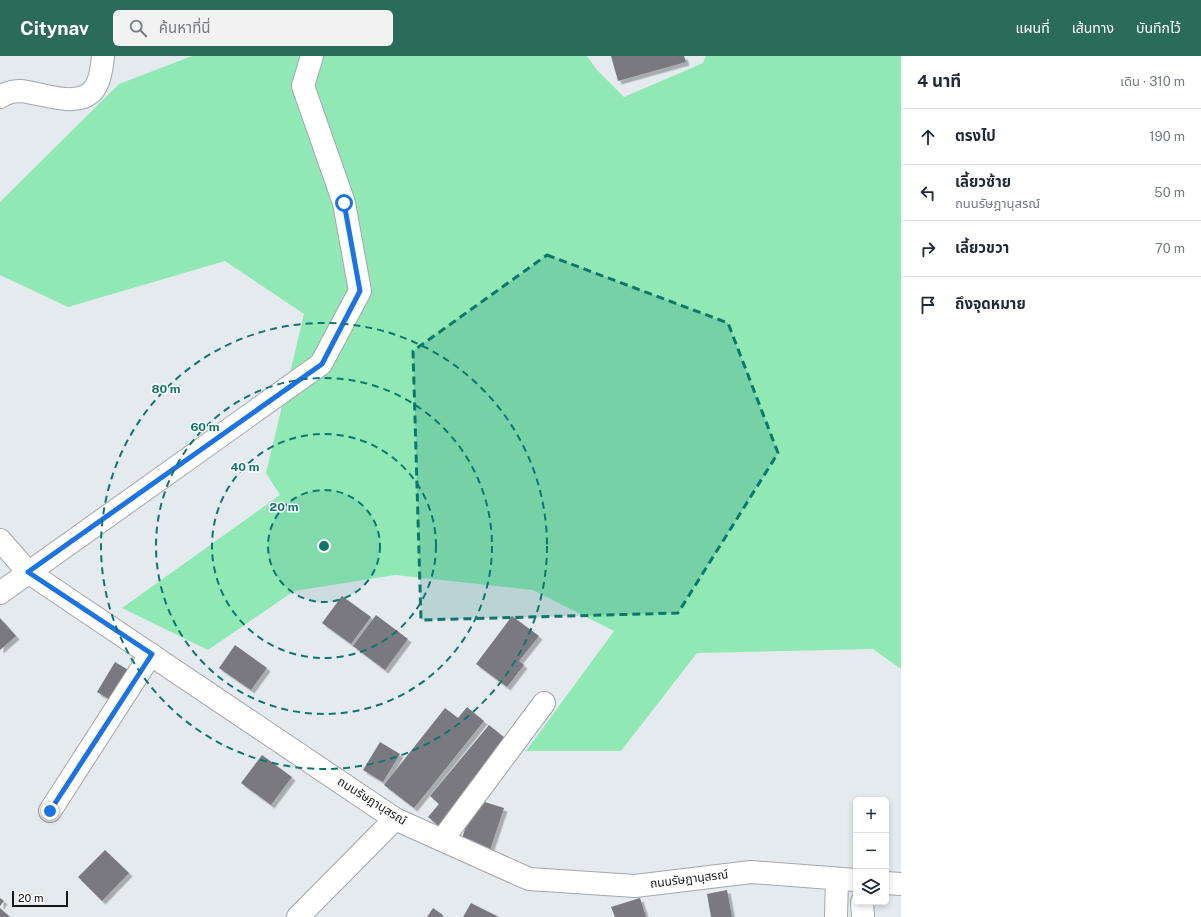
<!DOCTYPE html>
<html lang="th">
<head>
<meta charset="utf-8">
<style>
	body { margin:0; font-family:"Public Sans","Noto Sans Thai",sans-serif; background:#f2f2f3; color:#1f2937 }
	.controls { position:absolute; right:12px; bottom:12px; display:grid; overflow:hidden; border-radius:6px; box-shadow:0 2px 6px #0003 }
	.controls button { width:36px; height:36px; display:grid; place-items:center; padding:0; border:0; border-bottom:1px solid #e0e1e3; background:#fff; color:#1f2937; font:20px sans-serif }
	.scale { position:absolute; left:12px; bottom:10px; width:56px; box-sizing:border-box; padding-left:4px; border:2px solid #151718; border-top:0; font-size:11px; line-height:14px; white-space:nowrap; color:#151718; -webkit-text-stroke:3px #fff; paint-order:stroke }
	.stop { position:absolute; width:12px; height:12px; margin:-9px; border:3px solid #1a73e8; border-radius:50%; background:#fff }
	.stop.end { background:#1a73e8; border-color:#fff; box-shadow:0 1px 4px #0008 }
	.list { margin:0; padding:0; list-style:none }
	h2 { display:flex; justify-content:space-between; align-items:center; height:52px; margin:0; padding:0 16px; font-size:17px }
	h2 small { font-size:13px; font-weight:400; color:#747a83 }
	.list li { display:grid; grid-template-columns:26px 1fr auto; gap:12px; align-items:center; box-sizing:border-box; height:56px; padding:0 16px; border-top:1px solid #e0e1e3 }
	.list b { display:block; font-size:15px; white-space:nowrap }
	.list p { margin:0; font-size:13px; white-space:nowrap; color:#747a83 }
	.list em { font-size:13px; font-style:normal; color:#747a83 }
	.icon { flex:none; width:22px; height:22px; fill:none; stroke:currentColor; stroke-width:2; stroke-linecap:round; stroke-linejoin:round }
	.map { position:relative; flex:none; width:901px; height:861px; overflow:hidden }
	header { display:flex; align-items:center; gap:24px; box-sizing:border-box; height:56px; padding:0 20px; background:#2a6b5a; color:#fff }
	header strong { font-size:19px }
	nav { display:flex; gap:22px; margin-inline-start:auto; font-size:14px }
	.search { width:280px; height:36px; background:#f2f2f3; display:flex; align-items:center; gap:10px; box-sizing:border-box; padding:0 14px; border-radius:6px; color:#747a83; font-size:15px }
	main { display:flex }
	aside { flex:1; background:#fff }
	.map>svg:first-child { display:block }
	.green { fill:#90e9b5 }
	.building { fill:#7a797f; filter:url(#shadow) }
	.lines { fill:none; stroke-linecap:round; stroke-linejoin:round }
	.minor-casing { stroke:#a2a6ac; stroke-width:24 }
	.minor { stroke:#fff; stroke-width:22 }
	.route { stroke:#1a73e8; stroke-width:5 }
	.marked { fill:#0f766e; fill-opacity:0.2; stroke:#0f766e; stroke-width:3; stroke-dasharray:8 5; stroke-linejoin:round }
	.ring { fill:none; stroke:#0f766e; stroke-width:2; stroke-dasharray:7 5 }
	.labels { text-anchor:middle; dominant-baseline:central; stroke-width:3; stroke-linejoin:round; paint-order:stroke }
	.street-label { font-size:12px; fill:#151718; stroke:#fff }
	.centre { fill:#0f766e; stroke:#fff; stroke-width:2 }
	.ring-label { font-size:12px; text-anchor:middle; font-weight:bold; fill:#0f766e; stroke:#fff; stroke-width:3; stroke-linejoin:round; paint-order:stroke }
</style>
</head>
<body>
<header>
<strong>Citynav</strong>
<div class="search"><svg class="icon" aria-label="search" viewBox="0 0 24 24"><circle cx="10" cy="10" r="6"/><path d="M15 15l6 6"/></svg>ค้นหาที่นี่</div>
<nav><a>แผนที่</a><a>เส้นทาง</a><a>บันทึกไว้</a></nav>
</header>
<main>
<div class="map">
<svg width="901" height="861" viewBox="0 0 901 861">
	<defs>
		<filter id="shadow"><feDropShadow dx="3.5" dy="3.5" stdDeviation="0" flood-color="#0004"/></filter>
	</defs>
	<rect width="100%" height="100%" fill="#e5eaef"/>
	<path class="green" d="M192 0H587L597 14 624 41 703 7 706 0H901V613L873 593 697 597 621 695H526L614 575 533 534 395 519 294 535 208 594 122 552 280 439 266 417 304 258 225 205 68 251 0 219V146L119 28Z"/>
	<g class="building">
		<path d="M611 0H684L686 6 618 25Z"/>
		<path d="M342 540 371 561 351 588 322 567Z"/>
		<path d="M376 559 408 583 385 614 353 590Z"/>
		<path d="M512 560 539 580 519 605 524 609 507 631 476 608Z"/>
		<path d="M0 562 16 580 0 594Z"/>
		<path d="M235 589 267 612 251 634 219 612Z"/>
		<path d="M115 606 135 618 116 647 97 636Z"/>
		<path d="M467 651 484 665 414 752 384 729 445 652 458 662Z"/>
		<path d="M489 669 510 686 440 771 428 761 439 748 430 740Z"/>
		<path d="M380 686 400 698 383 726 363 714Z"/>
		<path d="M262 699 292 721 271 749 241 727Z"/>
		<path d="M475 743 504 752 490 794 461 785Z"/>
		<path d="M105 794 129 817 102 845 78 821Z"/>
		<path d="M727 834 732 861H711L707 838Z"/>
		<path d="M0 842 4 845 0 850Z"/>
		<path d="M640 842 646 861H615L611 851Z"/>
		<path d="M471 847 499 861H463Z"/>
		<path d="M0 852 10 861H0Z"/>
		<path d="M433 852 443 859 442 861H427Z"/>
	</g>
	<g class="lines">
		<g class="minor-casing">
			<g id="minor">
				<path d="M0 41C6 37 13 35 21 35 42 37 83 55 96 30 101 22 102 9 103 0"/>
				<path d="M0 484 28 516 395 763 529 823 635 830 751 816 856 824"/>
				<path d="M0 537 321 308 360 235 344 147 303 30 312 0"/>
				<path d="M50 755 151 598"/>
				<path d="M442 784 544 647"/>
				<path d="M886 827 901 828"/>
				<path d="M862 846 863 861"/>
				<path d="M298 861 395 763"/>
				<path d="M836 861 837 823"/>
			</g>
		</g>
		<use href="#minor" class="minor"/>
	</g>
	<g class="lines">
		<path class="route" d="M50 755 152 598 28 516 322 308 360 235 344 147"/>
	</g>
	<path class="marked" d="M547 199 728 267 778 397 678 557 421 564 413 295Z"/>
	<circle cx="324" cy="490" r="56" fill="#0f766e" fill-opacity=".12"/>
	<g class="ring">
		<circle cx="324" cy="490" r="56"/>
		<circle cx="324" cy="490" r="112"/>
		<circle cx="324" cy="490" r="168"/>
		<circle cx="324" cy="490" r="223"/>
	</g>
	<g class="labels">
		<g class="street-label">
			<text transform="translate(372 745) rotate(32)">ถนนรัษฎานุสรณ์</text>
			<text transform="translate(689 823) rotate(-7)">ถนนรัษฎานุสรณ์</text>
		</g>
	</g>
	<circle cx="324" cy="490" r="6" class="centre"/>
	<g class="ring-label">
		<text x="166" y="337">80 m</text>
		<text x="205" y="375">60 m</text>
		<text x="245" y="415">40 m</text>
		<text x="284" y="455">20 m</text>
	</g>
</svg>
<div class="controls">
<button>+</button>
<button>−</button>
<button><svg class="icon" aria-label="layers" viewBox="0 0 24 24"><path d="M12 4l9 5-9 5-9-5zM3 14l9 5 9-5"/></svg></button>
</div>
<div class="scale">20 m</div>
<div class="stop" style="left:344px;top:147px"></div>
<div class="stop end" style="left:50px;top:755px"></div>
</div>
<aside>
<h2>4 นาที<small>เดิน · 310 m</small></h2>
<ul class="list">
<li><svg class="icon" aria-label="ahead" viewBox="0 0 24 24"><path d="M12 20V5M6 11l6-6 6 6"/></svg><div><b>ตรงไป</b></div><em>190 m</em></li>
<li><svg class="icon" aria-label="left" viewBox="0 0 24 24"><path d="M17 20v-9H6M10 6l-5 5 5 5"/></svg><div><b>เลี้ยวซ้าย</b><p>ถนนรัษฎานุสรณ์</p></div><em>50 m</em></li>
<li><svg class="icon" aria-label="right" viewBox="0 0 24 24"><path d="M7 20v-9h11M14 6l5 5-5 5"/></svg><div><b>เลี้ยวขวา</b></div><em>70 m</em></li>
<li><svg class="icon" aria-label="arrive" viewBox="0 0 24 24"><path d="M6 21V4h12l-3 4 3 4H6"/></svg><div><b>ถึงจุดหมาย</b></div></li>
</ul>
</aside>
</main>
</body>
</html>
